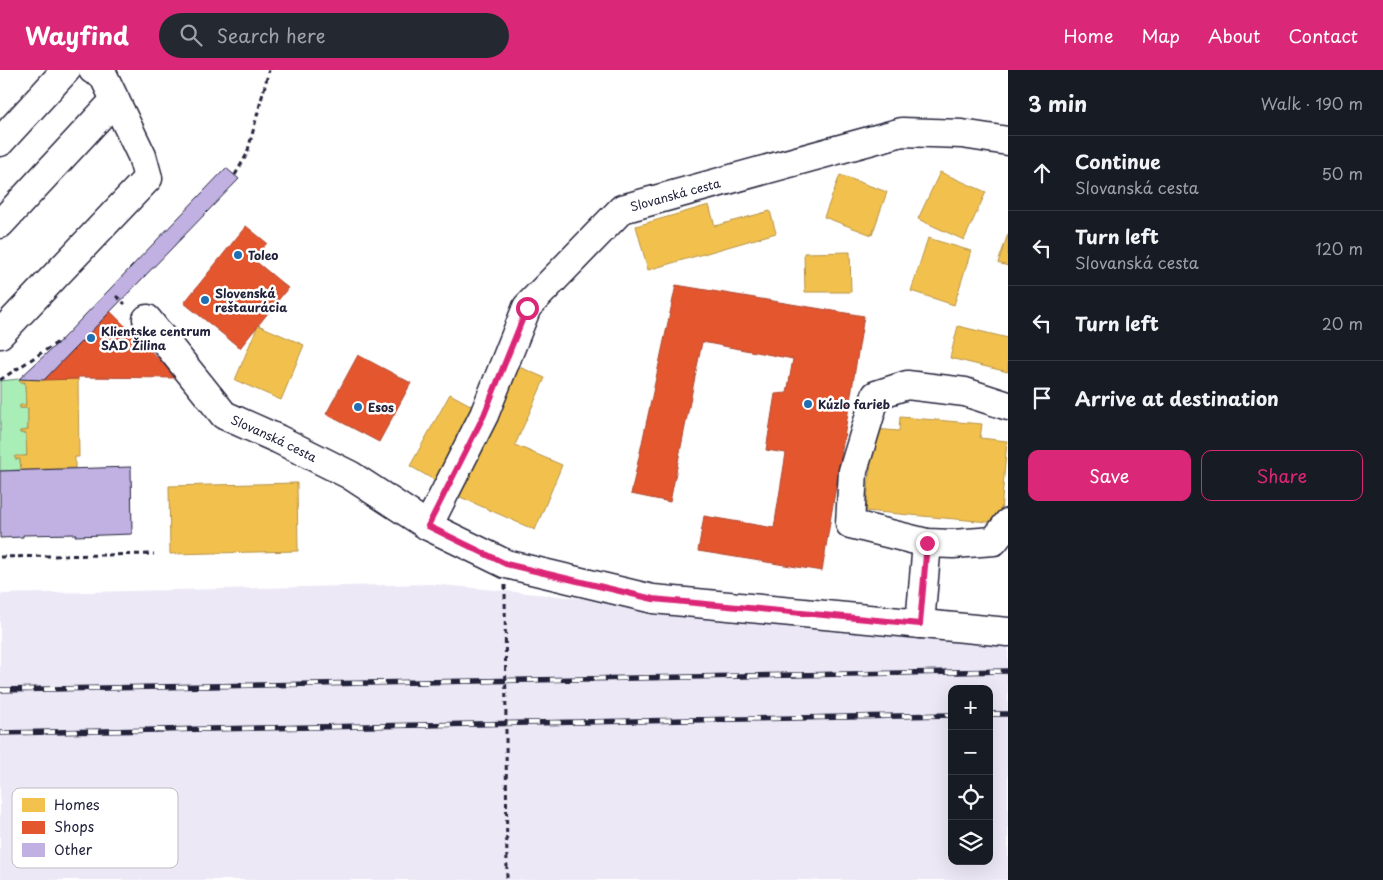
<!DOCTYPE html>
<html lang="en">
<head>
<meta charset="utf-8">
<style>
	body { margin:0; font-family:"Playpen Sans",sans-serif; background:#242831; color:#f1f3f6 }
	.controls { position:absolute; right:15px; bottom:15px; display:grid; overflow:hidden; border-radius:10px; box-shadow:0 5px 20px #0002 }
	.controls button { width:45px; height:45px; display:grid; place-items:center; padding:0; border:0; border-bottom:1px solid #363941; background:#171b24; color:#f1f3f6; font:25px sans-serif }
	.stop { position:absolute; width:15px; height:15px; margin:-11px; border:4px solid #db2777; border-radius:50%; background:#fff }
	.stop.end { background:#db2777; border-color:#fff; box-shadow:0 1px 5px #0008 }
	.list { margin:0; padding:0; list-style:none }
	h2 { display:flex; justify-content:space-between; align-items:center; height:65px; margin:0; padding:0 20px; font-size:21px }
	h2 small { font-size:16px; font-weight:400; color:#9ea1a6 }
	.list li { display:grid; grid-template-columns:32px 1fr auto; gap:15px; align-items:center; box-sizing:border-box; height:75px; padding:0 20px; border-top:1px solid #363941 }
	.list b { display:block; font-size:19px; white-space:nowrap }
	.list p { margin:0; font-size:16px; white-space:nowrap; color:#9ea1a6 }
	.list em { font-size:16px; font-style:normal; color:#9ea1a6 }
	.actions { display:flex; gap:10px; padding:15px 20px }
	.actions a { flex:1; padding:11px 0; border:1px solid #db2777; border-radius:10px; text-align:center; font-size:18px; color:#db2777 }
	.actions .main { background:#db2777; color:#fff }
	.icon { flex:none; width:28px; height:28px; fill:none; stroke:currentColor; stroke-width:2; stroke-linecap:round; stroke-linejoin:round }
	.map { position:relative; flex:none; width:1008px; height:810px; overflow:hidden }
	header { display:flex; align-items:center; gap:30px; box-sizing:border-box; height:70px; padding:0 25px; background:#db2777; color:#fff }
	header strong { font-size:24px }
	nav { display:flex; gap:28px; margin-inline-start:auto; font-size:18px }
	.search { width:350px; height:45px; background:#242831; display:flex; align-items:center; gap:12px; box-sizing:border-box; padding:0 18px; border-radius:28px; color:#9ea1a6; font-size:19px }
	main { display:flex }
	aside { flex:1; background:#171b24 }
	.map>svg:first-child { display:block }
	.built { fill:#ece8f6; fill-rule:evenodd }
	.green { fill:#a9edb7; stroke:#668879 }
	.homes { fill:#f2c14e; stroke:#b49148 }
	.shops { fill:#e4572e; stroke:#aa4732 }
	.building { fill:#c1b1e2; stroke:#22223b }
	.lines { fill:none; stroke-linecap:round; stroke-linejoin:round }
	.minor-casing { stroke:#22223b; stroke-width:31 }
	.path { stroke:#22223b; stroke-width:3; stroke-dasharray:5 4; stroke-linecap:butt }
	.minor { stroke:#fff; stroke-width:28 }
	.rail-casing { stroke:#22223b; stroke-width:5.5 }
	.rail { stroke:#fff; stroke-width:4; stroke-dasharray:11; stroke-linecap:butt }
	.path-bridge { stroke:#22223b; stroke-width:3; stroke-dasharray:5 4; stroke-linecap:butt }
	.route { stroke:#db2777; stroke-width:6 }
	.poi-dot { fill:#1f6fb2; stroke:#fff; stroke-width:2 }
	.labels { text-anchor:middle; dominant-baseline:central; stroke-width:5; stroke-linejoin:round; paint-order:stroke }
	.street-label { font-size:12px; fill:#22223b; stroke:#fff }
	.poi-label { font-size:12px; font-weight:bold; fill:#22223b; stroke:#fff; text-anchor:start }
	.key { fill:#fff; stroke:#bdbdc4; stroke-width:1 }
	.key-label { font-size:14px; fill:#22223b }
</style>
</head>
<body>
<header>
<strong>Wayfind</strong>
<div class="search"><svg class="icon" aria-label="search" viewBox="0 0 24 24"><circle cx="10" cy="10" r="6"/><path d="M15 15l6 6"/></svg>Search here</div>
<nav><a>Home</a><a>Map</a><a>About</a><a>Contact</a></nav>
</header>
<main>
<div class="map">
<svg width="1008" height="810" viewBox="0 0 1008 810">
	<rect width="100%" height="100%" fill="#fff"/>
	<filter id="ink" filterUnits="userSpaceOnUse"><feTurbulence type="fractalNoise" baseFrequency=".02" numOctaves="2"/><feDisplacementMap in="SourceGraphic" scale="10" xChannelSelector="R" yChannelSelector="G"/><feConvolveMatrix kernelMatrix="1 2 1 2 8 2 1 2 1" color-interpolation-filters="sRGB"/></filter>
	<g filter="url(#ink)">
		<path class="built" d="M431 514 804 549 1008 560V810H0V524ZM952 619H989V791H952Z"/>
		<path class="green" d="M19 309 20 312H25L26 335 20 336V338H28V360L20 361V363H26L27 386 15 387 16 389H20L21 400 0 401V311Z"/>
		<g class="homes">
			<path d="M940 102 986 122 964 170 918 149Z"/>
			<path d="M840 105 887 122 872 165 824 147Z"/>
			<path d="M709 135 715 156 770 141 776 163 648 200 636 156Z"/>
			<path d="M1008 164V196L998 193Z"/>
			<path d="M928 168 971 181 954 235 911 221Z"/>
			<path d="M850 182 851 222H805L804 183Z"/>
			<path d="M258 255 304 275 281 330 235 310Z"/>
			<path d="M958 256 1008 268V302L950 288Z"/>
			<path d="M515 295 545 308 515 375 562 395 535 460 458 426Z"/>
			<path d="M19 309H78L79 387H75V398L21 400 20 389H15V386H27L26 363H20V361L28 360V338H20V335H26L25 312H20Z"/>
			<path d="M450 324 476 338 436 411 410 396Z"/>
			<path d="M900 347 982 354 980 368 1007 371 1000 453 866 441 874 359 899 361Z"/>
			<path d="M297 413 298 481 170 484 169 416Z"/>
		</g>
		<g class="shops">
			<path d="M246 156 267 173 253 189 288 218 240 278 184 233Z"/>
			<path d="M676 215 864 246 822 501 698 481 704 446 774 458 786 383 766 380 775 324 787 323 793 289 702 272 670 432 631 424Z"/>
			<path d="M110 241 178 308 78 307V309L44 310Z"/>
			<path d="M358 285 411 313 379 372 326 344Z"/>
		</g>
		<g class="building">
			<path d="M226 98 239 109 44 310 19 309 61 270Z"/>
			<path d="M131 397 132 464 75 466 76 464 23 465V467L0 468V401Z"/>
		</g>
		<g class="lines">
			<g class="minor-casing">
				<g id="minor">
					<path d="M0 72 66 0"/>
					<path d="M0 154 115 30"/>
					<path id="s1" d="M147 249 224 345 278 369 350 405 428 456 506 494 653 529 1008 562"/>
					<path d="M0 264 148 108 142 86 103 5 93 0"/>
					<path d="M1008 336 965 322 907 315 876 325 853 401 850 454 927 473 953 474 994 471 1008 453"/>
					<path id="s2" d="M428 456 484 345 527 237 622 139 902 62 962 64 1008 71"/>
					<path d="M920 554 927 473"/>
				</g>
			</g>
			<g class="path">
				<path d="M235 105 247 84 269 0"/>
				<path d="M116 226 125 234"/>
				<path d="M0 310 61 270"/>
				<path d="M0 487 154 484"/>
			</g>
			<use href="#minor" class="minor"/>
			<g class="rail-casing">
				<g id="rail">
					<path d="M0 620 1008 601"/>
					<path d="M989 644H1008"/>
					<path d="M0 663 952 645"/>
				</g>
			</g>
			<use href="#rail" class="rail"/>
			<path class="path-bridge" d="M505 515 507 810"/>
		</g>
	</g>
	<g class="lines" filter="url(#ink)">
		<path class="route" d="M527 238 484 345 428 456 506 494 653 529 920 554 927 473"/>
	</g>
	<g class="poi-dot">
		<circle cx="238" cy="185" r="5"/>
		<circle cx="205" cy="230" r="5"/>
		<circle cx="91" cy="268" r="5"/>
		<circle cx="808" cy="334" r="5"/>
		<circle cx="358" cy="337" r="5"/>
	</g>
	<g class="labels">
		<g class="street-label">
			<text stroke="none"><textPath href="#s2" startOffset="432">Slovanská cesta</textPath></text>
			<text stroke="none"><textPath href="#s1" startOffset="178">Slovanská cesta</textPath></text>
		</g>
		<g class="poi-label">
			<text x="248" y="185">Toleo</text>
			<text x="215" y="223">Slovenská<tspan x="215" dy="14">reštaurácia</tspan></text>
			<text x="101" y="261">Klientske centrum<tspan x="101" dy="14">SAD Žilina</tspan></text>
			<text x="818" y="334">Kúzlo farieb</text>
			<text x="368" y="337">Esos</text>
		</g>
	</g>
	<rect x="12" y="718" width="166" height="80" rx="8" class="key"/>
	<rect x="22" y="728" width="23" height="14" fill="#f2c14e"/>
	<rect x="22" y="751" width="23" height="13" fill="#e4572e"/>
	<rect x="22" y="773" width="23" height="14" fill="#c1b1e2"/>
	<g class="key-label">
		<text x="54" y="740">Homes</text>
		<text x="54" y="762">Shops</text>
		<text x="54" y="785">Other</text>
	</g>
</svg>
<div class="controls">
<button>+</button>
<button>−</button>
<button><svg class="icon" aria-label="locate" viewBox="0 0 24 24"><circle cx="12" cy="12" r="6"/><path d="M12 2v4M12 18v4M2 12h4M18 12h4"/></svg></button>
<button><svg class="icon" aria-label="layers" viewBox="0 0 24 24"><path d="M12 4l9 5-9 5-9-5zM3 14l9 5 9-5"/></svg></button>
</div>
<div class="stop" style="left:527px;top:238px"></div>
<div class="stop end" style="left:927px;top:473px"></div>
</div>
<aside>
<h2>3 min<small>Walk · 190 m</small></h2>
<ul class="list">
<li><svg class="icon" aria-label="ahead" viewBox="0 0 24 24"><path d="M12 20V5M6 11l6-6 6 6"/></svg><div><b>Continue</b><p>Slovanská cesta</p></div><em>50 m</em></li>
<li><svg class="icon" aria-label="left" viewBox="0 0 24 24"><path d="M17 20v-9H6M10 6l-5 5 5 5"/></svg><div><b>Turn left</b><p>Slovanská cesta</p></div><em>120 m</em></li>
<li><svg class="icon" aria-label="left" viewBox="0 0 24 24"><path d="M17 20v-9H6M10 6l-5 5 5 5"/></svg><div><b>Turn left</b></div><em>20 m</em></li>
<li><svg class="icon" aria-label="arrive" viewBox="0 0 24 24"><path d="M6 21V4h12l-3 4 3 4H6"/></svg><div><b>Arrive at destination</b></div></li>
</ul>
<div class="actions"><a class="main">Save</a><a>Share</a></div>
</aside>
</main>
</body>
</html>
